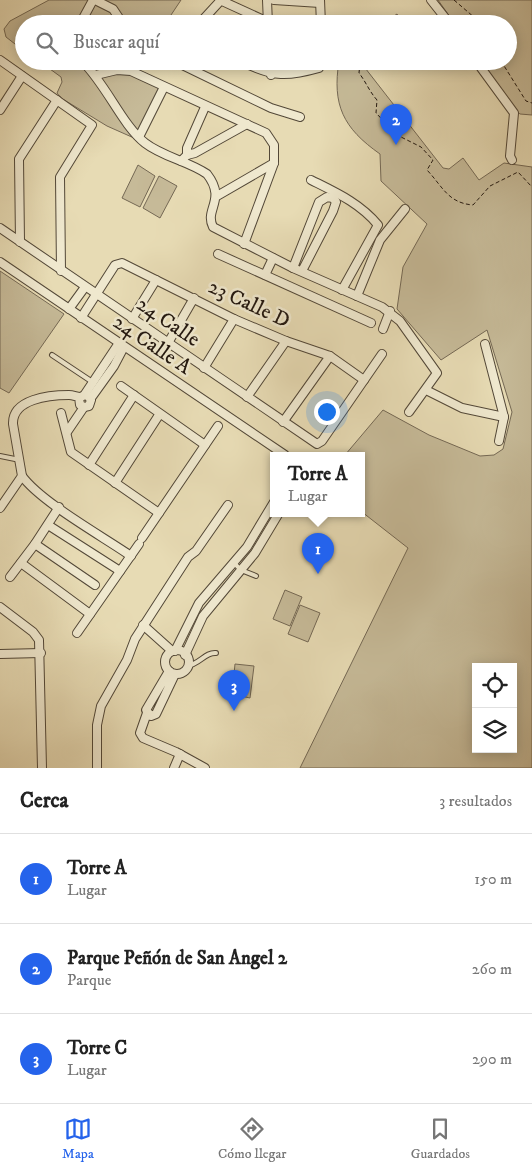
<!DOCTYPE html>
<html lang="es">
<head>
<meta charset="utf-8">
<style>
	body { margin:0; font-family:"IM FELL DW Pica",serif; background:#f2f2f2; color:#222 }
	.controls { position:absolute; right:15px; bottom:15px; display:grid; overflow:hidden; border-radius:0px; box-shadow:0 2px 12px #0003 }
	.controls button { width:45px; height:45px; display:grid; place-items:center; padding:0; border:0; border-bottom:1px solid #e0e0e0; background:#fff; color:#222; font:25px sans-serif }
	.you { position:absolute; left:326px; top:411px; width:18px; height:18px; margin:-12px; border:4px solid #fff; border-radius:50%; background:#1a73e8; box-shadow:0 0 0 8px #1a73e833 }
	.badge { display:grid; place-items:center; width:32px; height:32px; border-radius:50%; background:#2563eb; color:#fff; font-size:16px; font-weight:700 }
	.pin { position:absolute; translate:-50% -41px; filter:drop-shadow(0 1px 2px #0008) }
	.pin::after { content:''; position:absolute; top:26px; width:18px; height:15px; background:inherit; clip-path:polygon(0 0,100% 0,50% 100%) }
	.popup { position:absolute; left:270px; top:452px; width:95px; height:65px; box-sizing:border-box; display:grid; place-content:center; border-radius:0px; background:#fff; filter:drop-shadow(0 1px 4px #0005); font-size:16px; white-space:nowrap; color:#767676 }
	.popup b { font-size:19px; color:#222 }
	.popup::after { content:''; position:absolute; left:50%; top:100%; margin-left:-10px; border:10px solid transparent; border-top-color:#fff }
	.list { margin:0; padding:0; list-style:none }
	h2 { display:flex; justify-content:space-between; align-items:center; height:65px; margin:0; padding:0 20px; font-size:21px }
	h2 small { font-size:16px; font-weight:400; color:#767676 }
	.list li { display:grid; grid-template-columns:32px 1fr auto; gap:15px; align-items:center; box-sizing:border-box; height:90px; padding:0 20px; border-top:1px solid #e0e0e0 }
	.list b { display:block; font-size:19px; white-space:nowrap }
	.list p { margin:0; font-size:16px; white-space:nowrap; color:#767676 }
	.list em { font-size:16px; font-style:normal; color:#767676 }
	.icon { flex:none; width:28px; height:28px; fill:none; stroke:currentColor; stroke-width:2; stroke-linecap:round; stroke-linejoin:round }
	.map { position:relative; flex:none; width:532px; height:768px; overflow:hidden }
	.search { position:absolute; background:#fff; box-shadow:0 2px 12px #0003; left:15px; right:15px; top:15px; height:55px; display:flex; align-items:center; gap:12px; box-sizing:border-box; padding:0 18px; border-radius:28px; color:#767676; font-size:19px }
	.sheet { height:335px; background:#fff }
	nav { display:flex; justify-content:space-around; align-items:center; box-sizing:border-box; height:70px; border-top:1px solid #e0e0e0; background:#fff; font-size:14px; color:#767676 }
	nav a { display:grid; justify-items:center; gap:2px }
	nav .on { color:#2563eb }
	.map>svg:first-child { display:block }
	.green { fill:#c6ba98; stroke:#746854; fill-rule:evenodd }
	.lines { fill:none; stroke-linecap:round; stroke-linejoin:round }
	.service-casing { stroke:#534838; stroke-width:6 }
	.minor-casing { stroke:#534838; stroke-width:10 }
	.path { stroke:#22170f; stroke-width:1; stroke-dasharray:4 2.5; stroke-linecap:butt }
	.service { stroke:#efe8ce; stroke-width:4 }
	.minor { stroke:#efe8ce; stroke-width:8 }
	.labels { text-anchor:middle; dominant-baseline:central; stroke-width:5; stroke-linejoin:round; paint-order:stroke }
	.street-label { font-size:21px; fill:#22170f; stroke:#efe8ce }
</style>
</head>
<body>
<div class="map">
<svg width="532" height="768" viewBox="0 0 532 768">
	<rect width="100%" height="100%" fill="#e7dbb4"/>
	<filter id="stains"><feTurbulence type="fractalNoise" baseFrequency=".004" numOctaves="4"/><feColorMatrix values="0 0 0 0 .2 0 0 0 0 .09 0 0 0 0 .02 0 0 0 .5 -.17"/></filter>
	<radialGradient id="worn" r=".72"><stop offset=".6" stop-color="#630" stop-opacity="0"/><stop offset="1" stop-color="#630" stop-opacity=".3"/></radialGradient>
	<g class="green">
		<path d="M49 0H181L165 24H24V51L6 37 4 29 10 21Z"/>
		<path d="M438 0H532V115L520 114 514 109 481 61H508V24H455Z"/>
		<path d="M397 14 403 24H382Z"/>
		<path d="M39 61H141L136 69 161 87 134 138 107 126 61 98 57 93 62 82 61 77Z"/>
		<path d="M339 61H365L362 64 443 168 449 169 463 158 479 180 504 163 532 167V768H300L408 548 362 512V455H345L383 410 429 435 480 456 494 455 503 449 512 412 487 330 441 360 397 309 403 267 427 224 381 181 380 154C343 128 332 105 339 61ZM476 667H513V749H476Z"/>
		<path d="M138 165 155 176 140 207 122 198Z"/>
		<path d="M159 176 177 186 160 218 143 208Z"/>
		<path d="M0 271 64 314 9 393 0 388Z"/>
		<path d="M285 590 302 597 290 626 273 619Z"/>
		<path d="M300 605 320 613 308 642 288 634Z"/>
		<path d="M235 664 254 666 250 698 232 694Z"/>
	</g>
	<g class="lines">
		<g class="service-casing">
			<g id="service">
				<path d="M52 355 94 383"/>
				<path d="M0 456 20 460"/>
				<path d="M234 563 241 570 256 576"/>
				<path d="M187 666C200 664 205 652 216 653"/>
			</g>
		</g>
		<g class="minor-casing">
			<g id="minor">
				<path d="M95 0 113 9 119 18"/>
				<path d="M220 0 268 22"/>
				<path d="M267 0 268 24"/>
				<path d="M274 0 320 3"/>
				<path d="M320 0 321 24"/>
				<path d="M431 0 450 24"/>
				<path d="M80 24 93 0"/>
				<path d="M199 24 221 0"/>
				<path d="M0 60 92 125 60 177 61 271"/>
				<path d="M82 61C106 84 122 125 145 143 163 157 188 161 207 174 227 200 204 209 213 227L293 268 382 307 400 321 437 373 409 412"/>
				<path d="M174 61 271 108 300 117"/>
				<path d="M240 61C272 76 284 78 319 68L323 61"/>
				<path d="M270 61 271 75"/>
				<path d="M476 61 514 113 510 156 512 160"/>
				<path d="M96 75 117 70 131 71 266 133 274 145V163L244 244"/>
				<path d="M0 110 22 76"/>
				<path d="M139 137 164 87"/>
				<path d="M187 155V148L205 107"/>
				<path d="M181 161 187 155 195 153 247 124"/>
				<path d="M311 180C335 192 360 203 378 225L342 290"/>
				<path d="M217 196 274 163"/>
				<path d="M0 228 317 444 322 441 382 354"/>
				<path d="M20 242 19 159 57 100"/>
				<path d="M218 254 371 323"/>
				<path d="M0 262 285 455"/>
				<path d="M293 268 319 202 327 197 333 198 336 202 333 211 302 271"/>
				<path d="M265 275 273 258"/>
				<path d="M357 296 380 240 405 209"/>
				<path d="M69 309 85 287"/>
				<path d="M81 318 115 265 122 263 234 319 286 341 330 356 364 380"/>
				<path d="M132 319 156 280"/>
				<path d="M383 329 390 311"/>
				<path d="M168 343 194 298"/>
				<path d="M485 344 504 417 499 441"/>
				<path d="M204 368 234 319"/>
				<path d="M121 386 205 445"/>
				<path d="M426 390 462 408 504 417"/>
				<path d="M85 394 119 343"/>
				<path d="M247 397 286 341"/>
				<path d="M91 398 114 366 124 347"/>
				<path d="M61 413 71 452 159 513"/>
				<path d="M283 422 330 356"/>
				<path d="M67 432 84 407"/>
				<path d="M89 465 134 395"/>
				<path d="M22 476C41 502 102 536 131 556"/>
				<path d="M115 483 159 415"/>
				<path d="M0 508 22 476 13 424C12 399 49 395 69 395 73 395 77 397 80 397 83 396 85 395 87 395L91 400 89 406 84 407 80 405 79 397"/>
				<path d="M48 525 120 571"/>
				<path d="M142 538 218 426"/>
				<path d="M35 544 95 585"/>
				<path d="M21 563 90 614"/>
				<path d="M10 577 35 544 59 507"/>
				<path d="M0 607 33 632 39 640 42 768"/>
				<path d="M143 625 172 651"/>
				<path d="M77 633 139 544"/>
				<circle cx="177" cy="662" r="12"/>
				<path d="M175 651 199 603 247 547 274 502"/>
				<path d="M0 654 41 653"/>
				<path d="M185 655 203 616 255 553 279 513"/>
				<path d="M169 671 146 710 151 716 156 714 175 674"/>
				<path d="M147 713 140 733 143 738 176 752 205 768"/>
				<path d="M97 768V725L101 706 127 660 135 639 188 557 196 551 228 505"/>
				<path d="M174 768 180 754"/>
			</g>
		</g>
		<g class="path">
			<path d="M454 0 482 24"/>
			<path d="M501 61 526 101 532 103"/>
			<path d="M360 63 359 73C366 82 369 91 377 100L376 113 397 135 421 147 433 160 427 170C443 187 448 203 473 205L490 186 518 172 532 187"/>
		</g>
		<use href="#service" class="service"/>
		<use href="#minor" class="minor"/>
	</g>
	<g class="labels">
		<g class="street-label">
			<text transform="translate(249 304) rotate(25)">23 Calle D</text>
			<text transform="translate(168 322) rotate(34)">24 Calle</text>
			<text transform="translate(152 345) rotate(34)">24 Calle A</text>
		</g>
	</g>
	<rect width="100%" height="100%" filter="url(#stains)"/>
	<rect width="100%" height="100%" fill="url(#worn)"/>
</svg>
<div class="controls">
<button><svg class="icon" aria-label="locate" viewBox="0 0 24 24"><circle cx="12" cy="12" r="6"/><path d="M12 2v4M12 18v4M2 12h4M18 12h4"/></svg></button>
<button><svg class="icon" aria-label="layers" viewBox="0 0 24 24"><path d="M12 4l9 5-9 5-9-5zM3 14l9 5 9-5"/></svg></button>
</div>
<div class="you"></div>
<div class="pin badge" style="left:318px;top:574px">1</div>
<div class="popup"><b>Torre A</b>Lugar</div>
<div class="pin badge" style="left:396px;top:145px">2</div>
<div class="pin badge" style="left:234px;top:711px">3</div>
<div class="search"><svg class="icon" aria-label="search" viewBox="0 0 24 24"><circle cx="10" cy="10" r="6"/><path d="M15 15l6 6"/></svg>Buscar aquí</div>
</div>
<section class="sheet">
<h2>Cerca<small>3 resultados</small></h2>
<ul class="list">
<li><span class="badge">1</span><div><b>Torre A</b><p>Lugar</p></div><em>150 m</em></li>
<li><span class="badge">2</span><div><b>Parque Peñón de San Angel 2</b><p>Parque</p></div><em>260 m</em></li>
<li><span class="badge">3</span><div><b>Torre C</b><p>Lugar</p></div><em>290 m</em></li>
</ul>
</section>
<nav>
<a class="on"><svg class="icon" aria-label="map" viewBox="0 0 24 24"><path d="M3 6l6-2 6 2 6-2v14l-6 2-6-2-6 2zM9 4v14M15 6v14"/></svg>Mapa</a>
<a><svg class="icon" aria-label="directions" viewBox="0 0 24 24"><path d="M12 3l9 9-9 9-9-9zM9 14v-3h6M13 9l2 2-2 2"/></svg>Cómo llegar</a>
<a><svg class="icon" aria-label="saved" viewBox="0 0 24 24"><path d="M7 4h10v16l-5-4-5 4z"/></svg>Guardados</a>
</nav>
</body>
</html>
